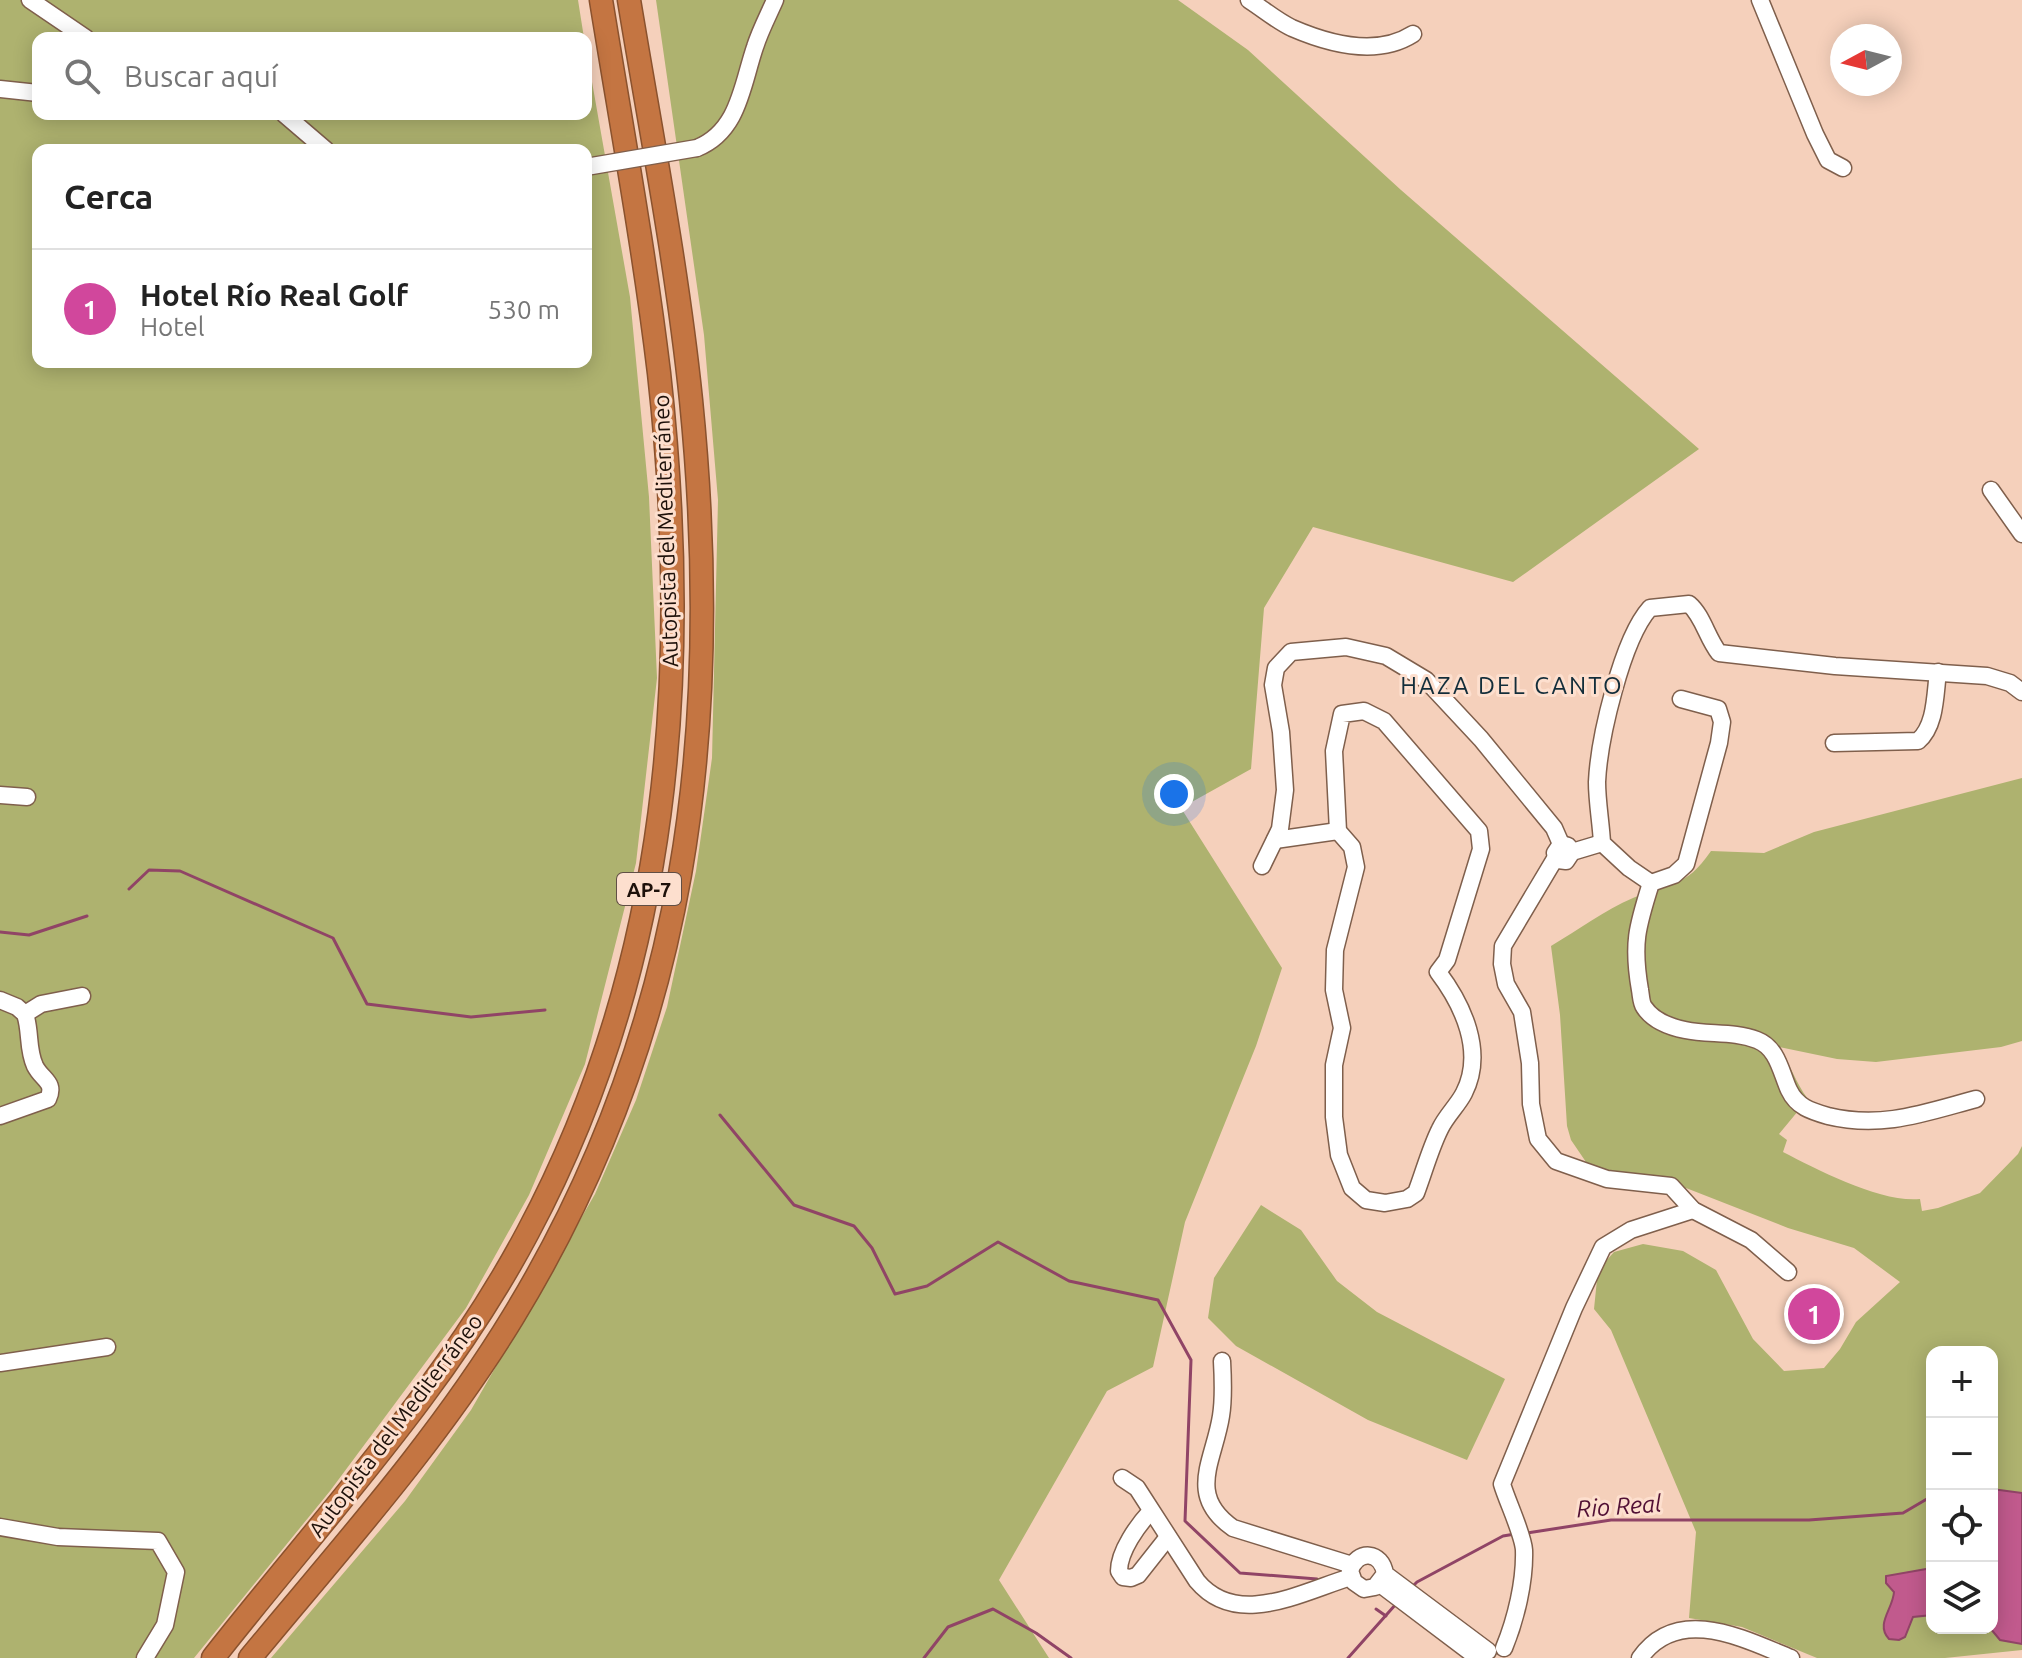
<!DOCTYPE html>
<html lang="es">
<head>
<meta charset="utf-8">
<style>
	body { margin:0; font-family:Ubuntu,sans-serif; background:#f2f2f2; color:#222 }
	.controls { position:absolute; right:24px; bottom:24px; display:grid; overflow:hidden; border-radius:16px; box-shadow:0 4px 20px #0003 }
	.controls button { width:72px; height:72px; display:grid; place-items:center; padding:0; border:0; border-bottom:2px solid #e0e0e0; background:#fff; color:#222; font:40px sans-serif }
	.compass { position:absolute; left:1830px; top:24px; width:72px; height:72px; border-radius:50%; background:#fff; box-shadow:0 4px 20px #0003; rotate:263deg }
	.you { position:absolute; left:1174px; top:794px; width:28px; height:28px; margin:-20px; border:6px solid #fff; border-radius:50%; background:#1a73e8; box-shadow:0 0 0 12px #1a73e833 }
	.badge { display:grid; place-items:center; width:52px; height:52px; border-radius:50%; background:#097aa3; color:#fff; font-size:26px; font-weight:700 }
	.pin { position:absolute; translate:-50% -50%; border:4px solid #fff; box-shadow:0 2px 8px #0006 }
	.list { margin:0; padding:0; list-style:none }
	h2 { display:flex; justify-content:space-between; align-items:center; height:104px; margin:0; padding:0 32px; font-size:34px }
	h2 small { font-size:26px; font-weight:400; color:#767676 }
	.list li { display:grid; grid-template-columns:52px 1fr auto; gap:24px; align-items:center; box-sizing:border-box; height:120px; padding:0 32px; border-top:2px solid #e0e0e0 }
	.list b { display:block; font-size:30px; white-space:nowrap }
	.list p { margin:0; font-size:26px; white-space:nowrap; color:#767676 }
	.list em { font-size:26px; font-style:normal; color:#767676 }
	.icon { flex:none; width:44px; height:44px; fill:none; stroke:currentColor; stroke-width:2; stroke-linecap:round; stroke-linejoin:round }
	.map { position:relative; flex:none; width:2022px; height:1658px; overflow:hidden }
	.search { position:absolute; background:#fff; box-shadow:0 4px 20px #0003; left:32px; top:32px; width:560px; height:88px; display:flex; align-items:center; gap:20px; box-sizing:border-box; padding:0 28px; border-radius:16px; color:#767676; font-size:30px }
	.panel { position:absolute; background:#fff; box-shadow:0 4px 20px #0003; left:32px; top:144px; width:560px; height:224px; border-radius:16px }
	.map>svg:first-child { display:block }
	.green { fill:#aeb26f; fill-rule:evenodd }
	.water { fill:#c15a8d; stroke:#904466; stroke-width:2 }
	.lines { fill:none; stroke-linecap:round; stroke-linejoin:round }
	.stream { stroke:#904466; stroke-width:3 }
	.minor-casing { stroke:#7f5f4c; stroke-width:19 }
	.highway-casing { stroke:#8a522e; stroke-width:25 }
	.minor { stroke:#fff; stroke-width:16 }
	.highway { stroke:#c47542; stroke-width:22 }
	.minor-bridge-casing { stroke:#7f5f4c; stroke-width:19; stroke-linecap:butt }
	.minor-bridge { stroke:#fff; stroke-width:16 }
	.labels { text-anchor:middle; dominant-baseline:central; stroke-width:6; stroke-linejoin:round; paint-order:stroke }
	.shield { fill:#fddfce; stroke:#614f45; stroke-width:2 }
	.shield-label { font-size:20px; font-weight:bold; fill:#1e110a }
	.street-label { font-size:22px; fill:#1e110a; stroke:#fddfce }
	.neighbourhood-label { font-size:24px; letter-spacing:2px; fill:#122d3a; stroke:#fddfce }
	.water-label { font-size:24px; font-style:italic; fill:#521035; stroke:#fddfce }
</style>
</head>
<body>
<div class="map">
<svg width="2022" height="1658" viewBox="0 0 2022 1658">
	<rect width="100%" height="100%" fill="#f5d0bb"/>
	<g class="green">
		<path d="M0 0H578L584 38H38V114H586V48L630 297 649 497 657 678 636 863 585 1064 529 1195 466 1308 330 1491 194 1658H0ZM38 150H586V362H38Z"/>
		<path d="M656 0H1178L1248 50 1401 190 1699 449 1513 582 1313 527 1264 608 1251 769 1181 808 1282 968 1256 1046 1185 1222 1153 1367 1107 1391 999 1580 1049 1658H271L405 1501 471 1410 595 1194 636 1100 667 1007 696 871 712 758 718 500 704 335Z"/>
		<path d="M2022 778V1041L2001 1047 1876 1062 1837 1059 1775 1046C1791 1062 1794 1081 1808 1099L1779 1134 1787 1140 1783 1152C1818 1170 1881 1203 1920 1199L1922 1211 1938 1208 1980 1193 2018 1154 2022 1146V1650L1945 1658H1817L1742 1627 1689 1618 1696 1532 1611 1330 1594 1309 1598 1270 1614 1252 1643 1244 1683 1251 1716 1270 1753 1339 1784 1371 1824 1368 1840 1349 1856 1322 1900 1282 1854 1248 1788 1228 1686 1188 1658 1185 1597 1167 1586 1162 1571 1140 1567 1126 1560 1015 1551 946C1578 930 1605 910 1633 898 1670 882 1685 889 1711 851L1764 853 1814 832ZM1932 1352H1992V1628H1932Z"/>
		<path d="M1261 1205 1301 1230 1337 1281 1377 1312 1505 1379 1467 1460 1368 1420 1236 1346 1208 1318 1214 1278Z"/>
	</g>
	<g class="water">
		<path d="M1992 1489 2022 1493V1644L2000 1640 1990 1628H1992Z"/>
		<path d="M1932 1568V1615L1913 1617 1905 1637 1899 1640 1889 1639C1875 1624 1893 1609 1894 1592L1886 1583V1576Z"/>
	</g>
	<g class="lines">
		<g class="stream">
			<path d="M129 889 149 870 180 871 333 938 367 1004 471 1017 545 1010"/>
			<path d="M0 932 29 935 87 916"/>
			<path d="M720 1115 794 1205 854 1226 872 1248 895 1294 927 1286 998 1242 1069 1281 1158 1300 1191 1360 1185 1521 1240 1573 1317 1579"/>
			<path d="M1527 1533 1611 1520H1809L1903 1513 1932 1496"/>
			<path d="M1412 1587 1417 1582 1503 1536 1515 1534"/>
			<path d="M1376 1609 1386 1616"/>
			<path d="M924 1658 948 1627 993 1609 1036 1633 1071 1658"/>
			<path d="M1348 1658 1396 1604"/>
		</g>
		<g class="minor-casing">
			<g id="minor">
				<path d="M30 0 86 38"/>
				<path d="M1249 0C1263 9 1277 21 1292 28 1329 44 1377 57 1413 34"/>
				<path d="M1760 0 1815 134 1828 160 1843 168"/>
				<path d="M0 89 38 93"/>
				<path d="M284 114 326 150"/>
				<path d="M697 148C739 131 742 85 755 47 760 31 768 16 775 0"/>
				<path d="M1991 490 2022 534"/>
				<path d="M1681 699 1718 709 1722 722 1719 743 1686 864 1674 875 1651 883C1637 927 1632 944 1640 990 1641 995 1641 1003 1644 1007 1653 1021 1670 1027 1685 1030 1709 1035 1734 1031 1757 1040 1778 1048 1781 1073 1789 1090 1797 1107 1811 1111 1828 1116 1882 1129 1924 1113 1976 1099"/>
				<path d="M1364 711 1384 721 1479 831 1481 849 1447 960 1438 972C1463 1005 1485 1052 1464 1093 1458 1105 1446 1116 1440 1129 1430 1149 1424 1172 1416 1193L1407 1199 1385 1203 1366 1200 1352 1188 1339 1155 1334 1117V1065L1342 1028 1334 990 1335 950 1356 867 1352 847 1338 831 1334 751 1342 714Z"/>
				<path d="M1834 743 1918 741C1936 726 1935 694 1938 672"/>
				<path d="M0 795 27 797"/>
				<path d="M1275 840 1338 831"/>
				<path d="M1572 852 1568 846 1561 844 1555 853 1558 860 1566 861 1572 852 1602 843"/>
				<path d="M1556 857 1503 946 1502 964 1506 984 1522 1012 1530 1063 1531 1104 1538 1139 1556 1161 1607 1179 1671 1186 1693 1210 1751 1240 1788 1272"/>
				<path d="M1262 866 1280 829 1285 790 1281 732 1273 685 1276 668 1291 652 1346 647 1386 656 1426 680 1481 739 1554 828 1561 844"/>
				<path d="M1651 883 1629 868 1602 843C1601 823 1597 802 1597 782 1599 739 1622 639 1650 608L1689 604C1703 616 1707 638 1719 653L1835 666 1987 676 2010 683 2022 692"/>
				<path d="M0 1000 17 1007 25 1014C31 1031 27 1049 35 1066 42 1080 56 1082 48 1099L0 1116"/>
				<path d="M25 1014 41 1004 82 996"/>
				<path d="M1222 1361C1223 1379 1224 1398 1221 1416 1214 1461 1186 1495 1233 1528L1352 1565"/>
				<path d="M0 1363 107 1347"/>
				<path d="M1122 1478 1137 1488 1197 1581C1237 1629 1301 1592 1351 1577"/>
				<path d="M1151 1511C1138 1525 1119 1551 1119 1571L1123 1577 1131 1578 1138 1575 1168 1537"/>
				<path d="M0 1527 58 1537 158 1541 176 1572 165 1625 145 1658"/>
				<path d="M1385 1574 1375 1587 1364 1589 1354 1582 1350 1571C1357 1549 1382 1551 1385 1574L1488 1651"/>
				<path d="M1380 1584 1478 1658"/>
				<path d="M1504 1648C1516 1619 1525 1581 1524 1550 1523 1534 1507 1501 1502 1484L1574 1308 1603 1247 1631 1230 1693 1210"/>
				<path d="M1640 1658C1678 1604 1744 1639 1791 1658"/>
			</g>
		</g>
		<g class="highway-casing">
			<g id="highway">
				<path d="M213 1658C322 1519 445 1389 528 1232 671 964 692 670 659 373 644 248 621 124 601 0"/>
				<path d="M250 1658C341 1548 439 1439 513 1317 688 1030 724 729 691 400 677 265 651 133 629 0"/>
			</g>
		</g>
		<use href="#minor" class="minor"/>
		<use href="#highway" class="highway"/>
		<g class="minor-bridge-casing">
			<path id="minor-bridge" d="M586 167 697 148"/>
		</g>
		<use href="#minor-bridge" class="minor-bridge"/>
	</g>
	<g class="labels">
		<rect class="shield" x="617" y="873" width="64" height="32" rx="6"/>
		<g class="shield-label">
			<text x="649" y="889">AP-7</text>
		</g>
		<g class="street-label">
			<text transform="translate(665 531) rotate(-92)">Autopista del Mediterráneo</text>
			<text transform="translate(395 1425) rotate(-53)">Autopista del Mediterráneo</text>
		</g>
		<g class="neighbourhood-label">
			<text x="1512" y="685">HAZA DEL CANTO</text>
		</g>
		<g class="water-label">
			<text transform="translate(1619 1506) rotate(-4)">Rio Real</text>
		</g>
	</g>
</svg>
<div class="controls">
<button>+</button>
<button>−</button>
<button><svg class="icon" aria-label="locate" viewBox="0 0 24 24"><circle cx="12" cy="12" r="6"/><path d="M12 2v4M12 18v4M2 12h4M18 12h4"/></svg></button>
<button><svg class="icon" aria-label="layers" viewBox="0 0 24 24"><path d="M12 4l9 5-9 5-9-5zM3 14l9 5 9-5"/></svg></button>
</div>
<svg class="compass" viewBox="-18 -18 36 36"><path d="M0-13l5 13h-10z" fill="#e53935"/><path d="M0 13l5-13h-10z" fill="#767676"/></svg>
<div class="you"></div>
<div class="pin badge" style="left:1814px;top:1314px;background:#d1479c">1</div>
<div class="search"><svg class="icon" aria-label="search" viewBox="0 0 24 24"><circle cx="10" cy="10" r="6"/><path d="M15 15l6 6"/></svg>Buscar aquí</div>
<section class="panel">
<h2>Cerca<small></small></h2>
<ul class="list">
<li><span class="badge" style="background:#d1479c">1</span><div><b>Hotel Río Real Golf</b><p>Hotel</p></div><em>530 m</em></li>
</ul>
</section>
</div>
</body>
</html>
